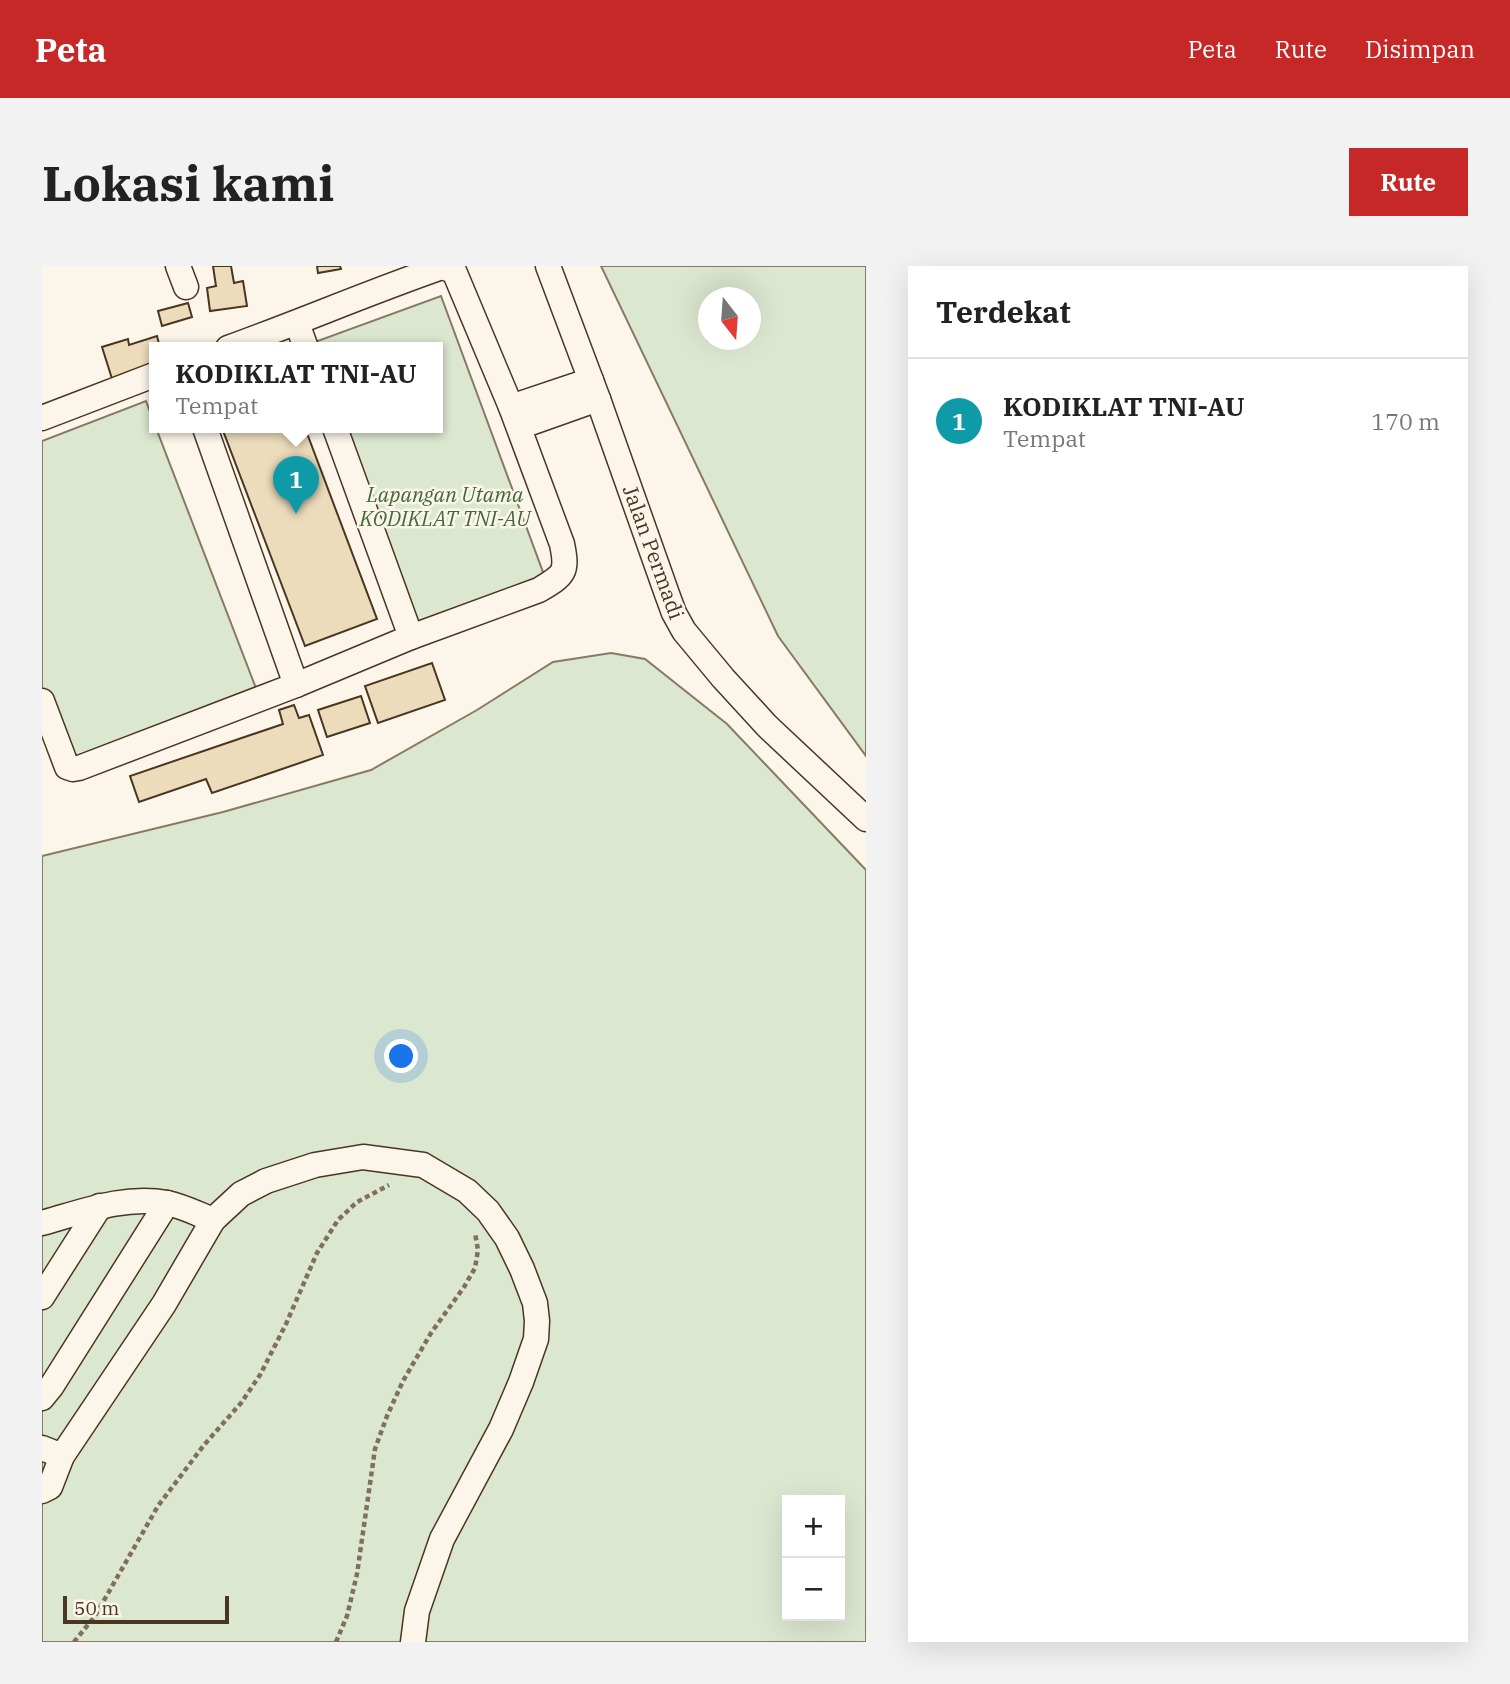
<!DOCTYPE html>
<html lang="id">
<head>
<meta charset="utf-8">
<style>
	body { margin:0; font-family:"IBM Plex Serif",serif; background:#f2f2f2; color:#222 }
	.controls { position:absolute; right:21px; bottom:21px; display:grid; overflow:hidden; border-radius:0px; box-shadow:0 7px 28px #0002 }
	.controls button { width:63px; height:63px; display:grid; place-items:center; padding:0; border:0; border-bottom:2px solid #e0e0e0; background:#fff; color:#222; font:35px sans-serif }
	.compass { position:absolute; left:656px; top:21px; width:63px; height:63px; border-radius:50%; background:#fff; box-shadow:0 7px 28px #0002; rotate:163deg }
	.scale { position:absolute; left:21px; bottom:18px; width:166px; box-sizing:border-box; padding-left:7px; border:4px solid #4a3520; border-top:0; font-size:19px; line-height:24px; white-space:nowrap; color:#4a3520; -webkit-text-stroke:5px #fbf6e9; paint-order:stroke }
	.you { position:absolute; left:360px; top:791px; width:24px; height:24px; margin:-18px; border:5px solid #fff; border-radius:50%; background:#1a73e8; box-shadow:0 0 0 10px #1a73e833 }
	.badge { display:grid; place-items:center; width:46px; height:46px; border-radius:50%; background:#c62828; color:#fff; font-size:23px; font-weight:700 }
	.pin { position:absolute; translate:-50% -58px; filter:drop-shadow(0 2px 4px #0008) }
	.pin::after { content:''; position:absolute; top:37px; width:24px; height:21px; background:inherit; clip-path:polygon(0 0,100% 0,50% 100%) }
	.popup { position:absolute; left:107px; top:76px; width:294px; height:91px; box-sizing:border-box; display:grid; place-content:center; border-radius:0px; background:#fff; filter:drop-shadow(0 2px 5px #0005); font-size:23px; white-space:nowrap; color:#767676 }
	.popup b { font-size:26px; color:#222 }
	.popup::after { content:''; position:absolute; left:50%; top:100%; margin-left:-14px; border:14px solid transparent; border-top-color:#fff }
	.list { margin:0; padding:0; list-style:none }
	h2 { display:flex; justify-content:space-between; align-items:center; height:91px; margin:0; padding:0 28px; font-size:30px }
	h2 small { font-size:23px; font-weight:400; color:#767676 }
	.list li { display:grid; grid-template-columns:46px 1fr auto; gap:21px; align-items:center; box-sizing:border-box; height:126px; padding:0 28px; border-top:2px solid #e0e0e0 }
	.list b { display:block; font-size:26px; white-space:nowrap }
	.list p { margin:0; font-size:23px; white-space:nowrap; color:#767676 }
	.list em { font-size:23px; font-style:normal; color:#767676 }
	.map { position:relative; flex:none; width:824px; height:1376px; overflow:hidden; border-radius:0px }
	header { display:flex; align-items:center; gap:42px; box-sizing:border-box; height:98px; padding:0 35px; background:#c62828; color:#fff }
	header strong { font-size:33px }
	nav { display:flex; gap:38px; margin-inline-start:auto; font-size:24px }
	.intro { display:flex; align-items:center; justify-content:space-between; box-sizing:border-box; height:168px; padding:0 42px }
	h1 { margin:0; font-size:49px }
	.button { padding:18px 32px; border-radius:0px; background:#c62828; color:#fff; font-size:24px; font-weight:700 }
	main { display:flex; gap:42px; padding:0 42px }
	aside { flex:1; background:#fff; border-radius:0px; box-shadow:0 7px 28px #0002 }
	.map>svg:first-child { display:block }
	.green { fill:#dce7d0; stroke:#887966; stroke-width:2; fill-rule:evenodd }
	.building { fill:#ecdcbc; stroke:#4a3520; stroke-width:2 }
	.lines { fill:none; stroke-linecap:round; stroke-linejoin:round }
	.minor-casing { stroke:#4a3520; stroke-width:27 }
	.path { stroke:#7f6f5c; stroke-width:4.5; stroke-dasharray:5 3.5; stroke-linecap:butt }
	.minor { stroke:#fbf6e9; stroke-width:24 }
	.labels { text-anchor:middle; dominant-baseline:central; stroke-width:5; stroke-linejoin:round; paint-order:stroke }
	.park-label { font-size:21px; font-style:italic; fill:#436837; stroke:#fbf6e9 }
	.street-label { font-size:21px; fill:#4a3520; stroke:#fbf6e9 }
</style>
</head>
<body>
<header>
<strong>Peta</strong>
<nav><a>Peta</a><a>Rute</a><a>Disimpan</a></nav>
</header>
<div class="intro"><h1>Lokasi kami</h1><a class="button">Rute</a></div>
<main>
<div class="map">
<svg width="824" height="1376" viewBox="0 0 824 1376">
	<rect width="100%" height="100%" fill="#fbf6e9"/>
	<g class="green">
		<path d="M559 0H824V490L736 370ZM666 32H708V74H666Z"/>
		<path d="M399 30 505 317 376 364 302 162H396V82H272L270 77Z"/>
		<path d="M104 135 112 157V162H114L217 430 30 501 0 424V175Z"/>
		<path d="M569 387 603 393 685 458 824 604V1376H0V590L181 546 329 504 435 444 511 396ZM745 1234H798V1350H745Z"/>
	</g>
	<g class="building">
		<path d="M171 0H189L192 17 201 15 205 40 168 45 165 22 174 20Z"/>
		<path d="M275 0H298L299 3 276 7Z"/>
		<path d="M146 37 150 51 120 60 116 45Z"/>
		<path d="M115 70 118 82H112V102L71 116 60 81 86 73 87 79Z"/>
		<path d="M180 162H263L335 353 263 380Z"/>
		<path d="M390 397 403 434 336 457 323 420Z"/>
		<path d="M319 430 328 457 285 471 276 444Z"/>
		<path d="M252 439 257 452 267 449 281 489 170 527 164 513 97 536 88 510 241 458 237 444Z"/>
	</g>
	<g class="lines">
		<g class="minor-casing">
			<g id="minor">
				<path d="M136 0 144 21"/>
				<path d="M506 0 556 133 625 328 632 347 642 365 681 412 725 460 824 553"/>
				<path d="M255 57 264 82"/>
				<path d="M469 141 549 114"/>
				<path d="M0 152 112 109"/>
				<path d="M477 161 556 133"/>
				<path d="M163 162 254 419"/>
				<path d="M293 162 369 371"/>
				<path d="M0 435 25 501 31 503 37 502 254 419 369 371 497 324C522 309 526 307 520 278L469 141 412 5 400 1C328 26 258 56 186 82"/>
				<path d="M0 957C40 946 82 929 125 937 140 940 156 948 171 954"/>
				<path d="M0 1031 58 940"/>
				<path d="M0 1132 9 1121 125 937"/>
				<path d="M0 1182 20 1190 122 1038 171 954 199 928 224 915 273 899 321 891 381 899 425 925 446 945 465 972 480 1003 493 1037 495 1055 494 1073 479 1116 459 1163 400 1273 375 1345 371 1376"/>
				<path d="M0 1225 8 1221 20 1190"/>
			</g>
		</g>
		<g class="path">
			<path d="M32 1376 53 1350 116 1240 162 1179 199 1137 218 1109 244 1058 275 987 296 954 315 936 347 919"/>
			<path d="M294 1376 305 1350 315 1308 333 1183 345 1150 361 1115 389 1067 422 1021 433 1002 436 984 433 967"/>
		</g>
		<use href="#minor" class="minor"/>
	</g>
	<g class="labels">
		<g class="park-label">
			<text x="403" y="228">Lapangan Utama<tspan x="403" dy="24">KODIKLAT TNI-AU</tspan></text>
		</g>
		<g class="street-label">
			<text transform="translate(612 286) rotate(70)">Jalan Permadi</text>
		</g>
	</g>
</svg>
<div class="controls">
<button>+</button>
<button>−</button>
</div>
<svg class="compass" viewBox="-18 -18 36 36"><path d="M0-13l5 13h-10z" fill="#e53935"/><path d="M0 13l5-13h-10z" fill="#767676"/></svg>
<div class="scale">50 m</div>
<div class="you"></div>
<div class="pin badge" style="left:254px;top:248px;background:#0f9aa8">1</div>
<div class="popup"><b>KODIKLAT TNI-AU</b>Tempat</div>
</div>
<aside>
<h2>Terdekat<small></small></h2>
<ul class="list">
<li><span class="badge" style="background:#0f9aa8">1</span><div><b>KODIKLAT TNI-AU</b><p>Tempat</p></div><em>170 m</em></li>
</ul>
</aside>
</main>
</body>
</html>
